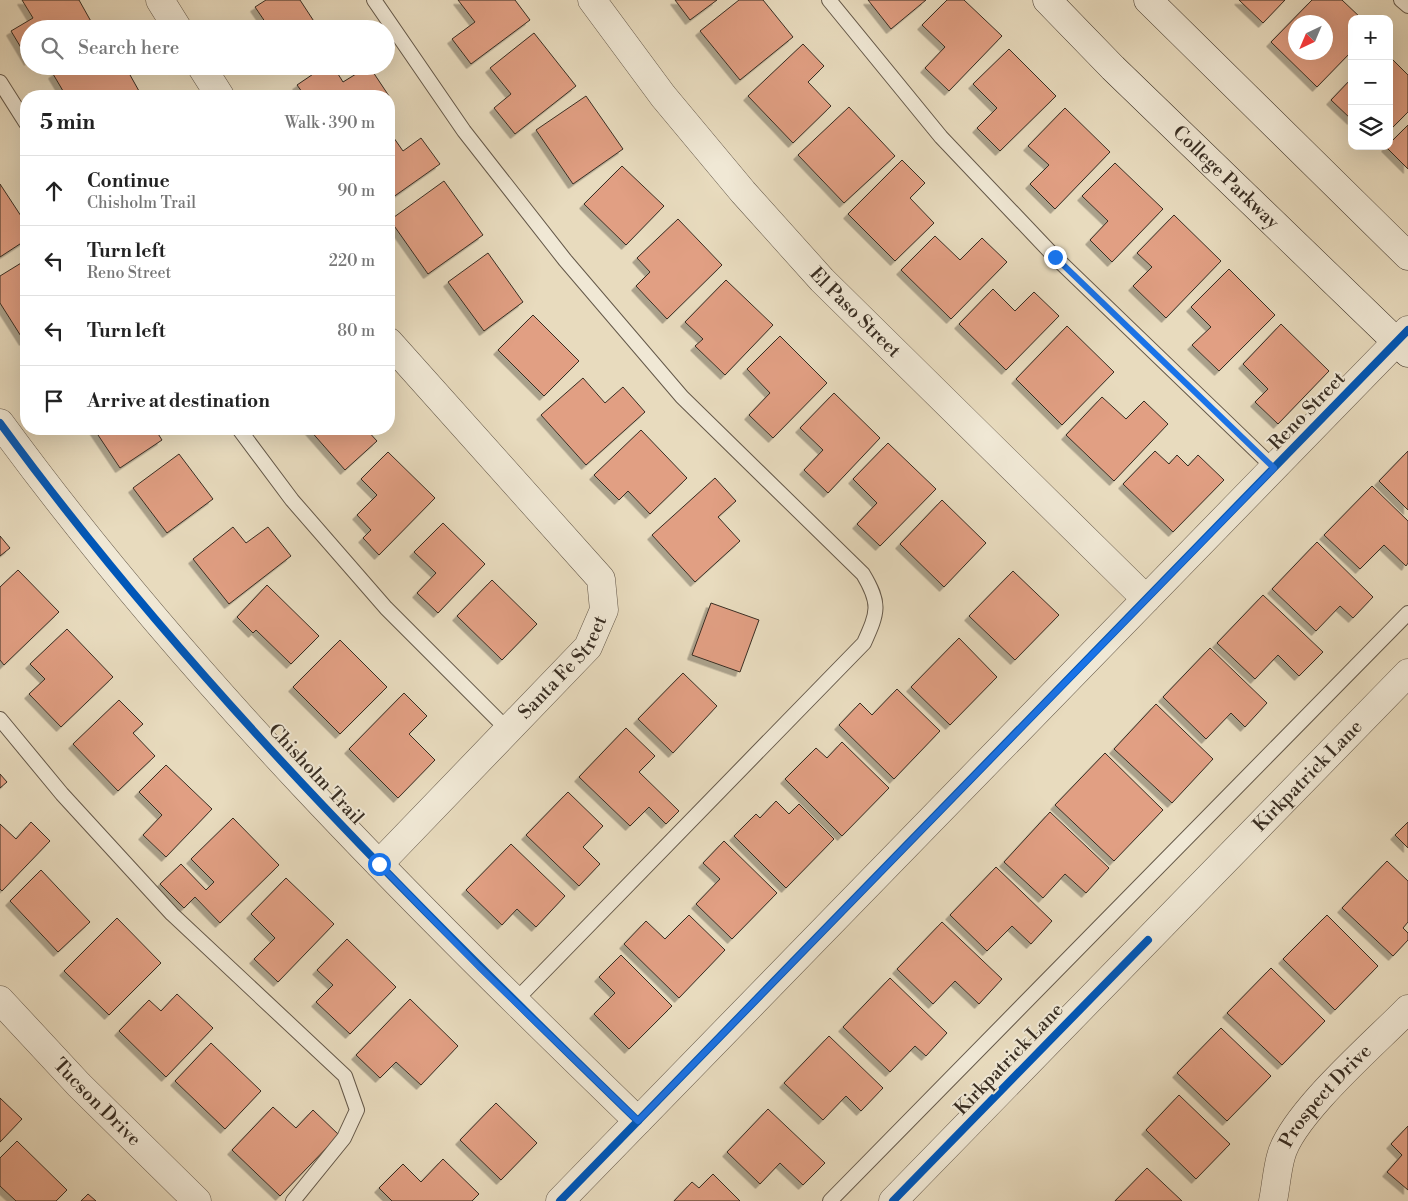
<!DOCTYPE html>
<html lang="en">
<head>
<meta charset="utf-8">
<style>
	body { margin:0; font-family:"Libre Bodoni",serif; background:#f2f2f2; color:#222 }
	.controls { position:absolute; right:15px; top:15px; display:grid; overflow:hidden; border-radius:10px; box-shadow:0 5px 20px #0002 }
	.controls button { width:45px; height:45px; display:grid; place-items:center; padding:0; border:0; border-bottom:1px solid #e0e0e0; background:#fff; color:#222; font:25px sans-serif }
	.compass { position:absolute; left:1288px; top:15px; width:45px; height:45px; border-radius:50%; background:#fff; box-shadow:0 5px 20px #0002; rotate:224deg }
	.stop { position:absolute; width:15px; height:15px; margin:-11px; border:4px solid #1a73e8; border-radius:50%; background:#fff }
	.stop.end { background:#1a73e8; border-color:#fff; box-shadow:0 1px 5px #0008 }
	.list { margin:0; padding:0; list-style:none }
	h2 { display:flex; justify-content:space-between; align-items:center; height:65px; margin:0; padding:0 20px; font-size:21px }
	h2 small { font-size:16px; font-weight:400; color:#767676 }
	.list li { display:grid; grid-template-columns:32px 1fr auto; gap:15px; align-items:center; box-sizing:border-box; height:70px; padding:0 20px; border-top:1px solid #e0e0e0 }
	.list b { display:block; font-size:19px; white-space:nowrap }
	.list p { margin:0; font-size:16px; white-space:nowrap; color:#767676 }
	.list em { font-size:16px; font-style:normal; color:#767676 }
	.icon { flex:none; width:28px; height:28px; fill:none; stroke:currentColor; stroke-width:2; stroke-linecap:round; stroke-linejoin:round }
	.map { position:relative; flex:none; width:1408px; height:1201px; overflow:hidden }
	.search { position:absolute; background:#fff; box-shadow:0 5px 20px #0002; left:20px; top:20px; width:375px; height:55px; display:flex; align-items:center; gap:12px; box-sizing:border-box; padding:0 18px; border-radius:28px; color:#767676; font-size:19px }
	.panel { position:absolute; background:#fff; box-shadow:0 5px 20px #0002; left:20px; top:90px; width:375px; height:345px; border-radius:20px }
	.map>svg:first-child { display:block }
	.building { fill:#e19f83; stroke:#392e23; fill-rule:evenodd; filter:url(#shadow) }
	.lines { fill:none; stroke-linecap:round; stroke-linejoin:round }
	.service-casing { stroke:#65594a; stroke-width:16 }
	.minor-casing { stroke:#65594a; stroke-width:29 }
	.tertiary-casing { stroke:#65594a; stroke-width:29 }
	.secondary-casing { stroke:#392e23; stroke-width:29 }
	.service { stroke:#f0e8d5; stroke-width:14 }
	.minor { stroke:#f0e8d5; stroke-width:28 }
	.tertiary { stroke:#f0e8d5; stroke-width:28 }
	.secondary { stroke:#f0e8d5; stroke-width:28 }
	.cycleway-casing { stroke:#f0e8d5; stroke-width:11 }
	.cycleway { stroke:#0057b8; stroke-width:8 }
	.route { stroke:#1a73e8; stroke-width:6 }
	.labels { text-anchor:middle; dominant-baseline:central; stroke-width:4; stroke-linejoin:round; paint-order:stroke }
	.street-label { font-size:19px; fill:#392e23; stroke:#f0e8d5 }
</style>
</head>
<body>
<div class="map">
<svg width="1408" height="1201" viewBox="0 0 1408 1201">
	<defs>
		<filter id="shadow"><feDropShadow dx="-4.5" dy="4.5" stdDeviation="0" flood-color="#0004"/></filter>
	</defs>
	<rect width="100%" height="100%" fill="#e8dbbe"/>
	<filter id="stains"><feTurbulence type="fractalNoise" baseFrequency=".004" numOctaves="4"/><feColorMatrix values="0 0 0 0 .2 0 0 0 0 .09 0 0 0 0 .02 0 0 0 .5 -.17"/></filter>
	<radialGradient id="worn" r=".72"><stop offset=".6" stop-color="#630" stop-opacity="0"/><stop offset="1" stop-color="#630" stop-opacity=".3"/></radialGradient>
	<g class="building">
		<path d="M22 0H79L93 25 86 29H29V61L11 31 33 18Z"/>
		<path d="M266 0H300L319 29H270L255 7Z"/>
		<path d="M458 0H515L530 20 471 64 452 39 475 22Z"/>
		<path d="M675 0H717L690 20Z"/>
		<path d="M739 0H763L793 37 740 80 700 31Z"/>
		<path d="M868 0H926L891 29Z"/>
		<path d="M947 0H964L1002 36 949 91 925 68 945 47 922 25Z"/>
		<path d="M1239 0H1285L1263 23Z"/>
		<path d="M1312 0H1342L1362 19H1352V51L1317 87 1271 42ZM1296 22H1326V52H1296Z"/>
		<path d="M534 33 576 86 515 134 494 108 511 94 490 68Z"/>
		<path d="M803 44 824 66 808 82 831 106 793 143 748 96Z"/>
		<path d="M1009 49 1056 96 1000 151 977 128 997 108 973 84Z"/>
		<path d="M1389 56 1408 75V112L1389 131Z"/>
		<path d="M65 66H125L139 91 130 96H66L53 74Z"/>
		<path d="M325 66H333L343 82 369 66 389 96H305L297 85Z"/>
		<path d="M1352 78V120L1331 100Z"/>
		<path d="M586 96 623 149 573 184 536 130Z"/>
		<path d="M849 107 895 156 844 203 798 155Z"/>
		<path d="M1065 108 1110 152 1055 209 1030 184 1049 165 1028 146Z"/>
		<path d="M1408 125V169L1386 147Z"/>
		<path d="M389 131 403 151 421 138 440 164 389 200Z"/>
		<path d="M902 160 925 183 910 198 934 223 895 261 848 214Z"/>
		<path d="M1115 163 1163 209 1112 262 1090 240 1108 221 1082 196Z"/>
		<path d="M622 166 664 206 626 245 584 204Z"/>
		<path d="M444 181 483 235 428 274 390 220Z"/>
		<path d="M0 184 21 216 26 212V240L0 257Z"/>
		<path d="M1174 215 1221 261 1166 318 1133 286 1152 267 1137 253Z"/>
		<path d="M678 219 722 265 667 319 636 286 650 272 637 258Z"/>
		<path d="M935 236 960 260 982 238 1007 262 951 319 901 270Z"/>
		<path d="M488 253 523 302 484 331 448 282Z"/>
		<path d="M26 260V339L24 341 0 303V276Z"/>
		<path d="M1229 269 1275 315 1219 371 1192 345 1211 327 1191 307Z"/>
		<path d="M726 280 773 325 725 375 695 346 703 339 685 322Z"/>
		<path d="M993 289 1015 311 1034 292 1059 316 1006 370 959 324Z"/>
		<path d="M533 315 579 361 544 396 498 350Z"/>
		<path d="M1281 324 1329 371 1278 424 1255 402 1268 389 1243 364Z"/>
		<path d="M1067 326 1114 372 1062 425 1016 379Z"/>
		<path d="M780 336 827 383 773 438 749 415 770 393 747 369Z"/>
		<path d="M583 378 605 403 623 387 645 412 586 465 541 415Z"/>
		<path d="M834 393 880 438 828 493 804 470 823 450 800 428Z"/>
		<path d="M1102 397 1126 419 1144 401 1168 424 1114 481 1066 435Z"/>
		<path d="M94 429H155L162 440 120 468Z"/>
		<path d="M309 429H366L377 441 345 470Z"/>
		<path d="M641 430 687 478 650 514 628 491 619 500 594 475Z"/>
		<path d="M888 443 936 489 880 546 857 524 877 503 853 479Z"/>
		<path d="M1155 451 1169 464 1177 455 1188 466 1198 455 1224 480 1173 532 1123 484Z"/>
		<path d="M1408 451V510L1379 481Z"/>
		<path d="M388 452 435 498 379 555 363 538 371 530 357 515 377 495 361 479Z"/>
		<path d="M179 454 213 499 167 533 133 488Z"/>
		<path d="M715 478 736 501 718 517 740 541 695 582 652 535Z"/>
		<path d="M1372 486 1408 521V563L1406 566 1384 545 1360 569 1324 535Z"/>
		<path d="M942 500 986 543 944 587 900 544Z"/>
		<path d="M443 523 485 564 438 613 417 593 436 573 414 552Z"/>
		<path d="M233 527 246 543 268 527 291 556 229 604 193 559Z"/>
		<path d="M0 536 10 548 0 556Z"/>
		<path d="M1317 542 1373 597 1353 618 1340 606 1316 631 1272 589Z"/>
		<path d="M18 570 59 612 4 665 0 660V587Z"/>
		<path d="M1013 571 1059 615 1015 660 969 616Z"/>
		<path d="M492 580 537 624 502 660 457 616Z"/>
		<path d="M267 585 319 636 291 664 256 630 253 633 237 617Z"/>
		<path d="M1263 595 1323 652 1299 676 1278 655 1255 679 1217 643Z"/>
		<path d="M711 603 759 620 740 672 692 655Z"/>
		<path d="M67 629 113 677 61 727 29 694 45 679 30 664Z"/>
		<path d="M959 638 997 677 950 725 911 687Z"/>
		<path d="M340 640 387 687 340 734 293 687Z"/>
		<path d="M1210 648 1267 703 1245 727 1231 713 1206 739 1163 697Z"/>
		<path d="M683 673 717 706 673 753 638 719Z"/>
		<path d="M897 689 940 731 894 779 839 725 860 703 872 715Z"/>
		<path d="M404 693 427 716 409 734 435 760 398 798 349 749Z"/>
		<path d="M119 700 143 724 133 733 155 756 118 791 73 744Z"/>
		<path d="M1156 704 1213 759 1172 803 1114 749Z"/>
		<path d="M626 728 655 756 639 772 679 811 666 824 649 807 630 826 579 777Z"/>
		<path d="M842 742 889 788 842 836 785 779 816 748 827 758Z"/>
		<path d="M1105 753 1163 810 1114 861 1055 805Z"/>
		<path d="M166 765 212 809 166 857 143 835 162 815 139 792Z"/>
		<path d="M0 774 7 782 0 788Z"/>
		<path d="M568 792 603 826 583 847 600 864 579 886 526 835Z"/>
		<path d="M776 801 789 814 799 804 834 839 786 888 734 836 756 814 760 818Z"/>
		<path d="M1050 812 1109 868 1086 893 1065 874 1043 898 1004 862Z"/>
		<path d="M233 818 279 865 220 923 195 897 184 908 160 884 181 864 206 890 214 882 191 859Z"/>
		<path d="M31 822 50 841 2 891 0 889V824L16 839Z"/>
		<path d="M1408 822V848L1395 835Z"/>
		<path d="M724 841 777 893 732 939 696 904 720 879 703 863Z"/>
		<path d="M511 844 565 896 536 927 517 909 502 925 466 890Z"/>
		<path d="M1387 861 1408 881V922L1403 928 1408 933V940L1393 956 1342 908Z"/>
		<path d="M996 867 1052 921 1031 944 1012 926 987 951 950 915Z"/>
		<path d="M41 870 90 922 58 952 10 901Z"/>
		<path d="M286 878 334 924 278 982 254 959 275 938 251 914Z"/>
		<path d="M689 915 725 950 679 998 624 944 646 921 665 939Z"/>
		<path d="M1327 915 1378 966 1335 1010 1283 959Z"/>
		<path d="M117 918 161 963 109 1015 64 971Z"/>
		<path d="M942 922 1002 979 979 1004 955 981 933 1004 897 969Z"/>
		<path d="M347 939 396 987 350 1034 316 1002 333 985 317 970Z"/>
		<path d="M621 955 672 1006 629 1049 594 1014 615 993 599 977Z"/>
		<path d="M1271 968 1325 1021 1282 1065 1227 1013Z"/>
		<path d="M890 978 947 1033 926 1056 915 1046 890 1072 843 1027Z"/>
		<path d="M177 994 213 1028 166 1077 119 1031 149 1000 161 1011Z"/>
		<path d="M410 999 458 1046 421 1085 396 1062 380 1078 356 1055Z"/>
		<path d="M1221 1028 1271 1076 1227 1121 1177 1073Z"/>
		<path d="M829 1036 883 1088 861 1111 846 1096 823 1120 784 1083Z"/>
		<path d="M211 1043 261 1091 225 1129 175 1081Z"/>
		<path d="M1179 1095 1230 1144 1196 1179 1146 1130Z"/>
		<path d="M0 1098 22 1119 0 1142Z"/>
		<path d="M496 1103 537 1143 501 1180 460 1140Z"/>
		<path d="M273 1107 296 1128 313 1110 339 1135 280 1196 232 1150Z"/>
		<path d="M768 1109 825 1163 803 1185 780 1163 760 1184 727 1152Z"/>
		<path d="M1408 1126V1190L1387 1172 1402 1155 1391 1144Z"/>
		<path d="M17 1141 67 1190 56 1201H16L0 1186V1158Z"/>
		<path d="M443 1159 479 1194 472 1201H392L379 1188 403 1164 421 1182Z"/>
		<path d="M1147 1168 1182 1201H1115Z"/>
		<path d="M713 1174 740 1201H674L692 1182 699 1188Z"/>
		<path d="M88 1194 96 1201H81Z"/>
	</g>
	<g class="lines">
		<g class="service-casing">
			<g id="service">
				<path d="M374 0 464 131 565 260 682 397 863 574C881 604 878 612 864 643L515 1001"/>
				<path d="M829 0 941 137 1055 257 1274 468"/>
				<path d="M1401 0 1408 6"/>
				<path d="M0 82 26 123"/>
				<path d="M239 429 292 500 386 608 508 730"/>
				<path d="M0 719 62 794 172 914 345 1076 357 1110 344 1138 293 1201"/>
				<path d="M830 1201 1408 613"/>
			</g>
		</g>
		<g class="minor-casing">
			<g id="minor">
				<path d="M160 0 178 29"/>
				<path id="s1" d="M592 0 663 96 743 192 822 280 1146 599"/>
				<path d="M201 66 220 96"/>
				<path d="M0 423C187 679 411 901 638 1121"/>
				<path id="s2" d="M379 864 588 647 604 610 601 579 389 342"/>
				<path id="s3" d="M0 1000 79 1085 197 1201"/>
				<path d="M560 1201 1408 330"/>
				<path id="s4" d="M1273 1201C1276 1186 1277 1170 1281 1156 1292 1114 1376 1042 1408 1009"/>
			</g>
		</g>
		<g class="tertiary-casing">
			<g id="tertiary">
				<path id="s5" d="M893 1201 1408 673"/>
			</g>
		</g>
		<g class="secondary-casing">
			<g id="secondary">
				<path id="s6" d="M1047 0 1113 68 1408 353"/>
				<path d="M1148 0 1408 256"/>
			</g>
		</g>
		<use href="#service" class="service"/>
		<use href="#minor" class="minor"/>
		<use href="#tertiary" class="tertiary"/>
		<use href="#secondary" class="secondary"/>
		<g class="cycleway-casing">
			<g id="cycleway">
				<path d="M0 423C187 679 411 901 638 1121"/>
				<path d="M560 1201 1408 330"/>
				<path d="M893 1201 1148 940"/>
			</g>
		</g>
		<use href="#cycleway" class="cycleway"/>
	</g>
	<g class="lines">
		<path class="route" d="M379 864 479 967 638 1121 1274 468 1055 257"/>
	</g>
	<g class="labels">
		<g class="street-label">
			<text stroke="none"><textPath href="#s6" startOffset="252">College Parkway</textPath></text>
			<text stroke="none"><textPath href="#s1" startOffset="409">El Paso Street</textPath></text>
			<text transform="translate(1307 411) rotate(-46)">Reno Street</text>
			<text stroke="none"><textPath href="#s2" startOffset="270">Santa Fe Street</textPath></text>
			<text transform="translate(316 774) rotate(47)">Chisholm Trail</text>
			<text stroke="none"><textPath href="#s5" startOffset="594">Kirkpatrick Lane</textPath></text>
			<text transform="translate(1009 1059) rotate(-46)">Kirkpatrick Lane</text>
			<text stroke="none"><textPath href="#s4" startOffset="121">Prospect Drive</textPath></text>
			<text stroke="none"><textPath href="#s3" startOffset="141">Tucson Drive</textPath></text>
		</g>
	</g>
	<rect width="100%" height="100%" filter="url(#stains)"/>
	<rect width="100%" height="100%" fill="url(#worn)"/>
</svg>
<div class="controls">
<button>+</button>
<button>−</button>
<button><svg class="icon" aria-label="layers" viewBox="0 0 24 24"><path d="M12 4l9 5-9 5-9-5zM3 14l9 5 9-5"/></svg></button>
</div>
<svg class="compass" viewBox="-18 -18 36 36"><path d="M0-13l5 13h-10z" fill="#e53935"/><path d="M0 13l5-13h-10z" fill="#767676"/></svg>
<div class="stop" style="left:379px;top:864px"></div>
<div class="stop end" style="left:1055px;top:257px"></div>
<div class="search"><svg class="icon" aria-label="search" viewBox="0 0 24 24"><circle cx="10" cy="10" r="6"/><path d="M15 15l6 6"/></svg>Search here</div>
<section class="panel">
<h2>5 min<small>Walk · 390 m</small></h2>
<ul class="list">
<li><svg class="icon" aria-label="ahead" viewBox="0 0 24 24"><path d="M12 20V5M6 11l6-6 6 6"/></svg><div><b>Continue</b><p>Chisholm Trail</p></div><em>90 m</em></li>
<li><svg class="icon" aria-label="left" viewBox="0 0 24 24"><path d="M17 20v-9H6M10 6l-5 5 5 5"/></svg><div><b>Turn left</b><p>Reno Street</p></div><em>220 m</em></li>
<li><svg class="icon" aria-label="left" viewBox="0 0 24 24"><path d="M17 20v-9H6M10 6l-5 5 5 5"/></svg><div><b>Turn left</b></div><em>80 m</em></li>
<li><svg class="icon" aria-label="arrive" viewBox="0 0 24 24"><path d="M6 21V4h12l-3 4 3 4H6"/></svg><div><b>Arrive at destination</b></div></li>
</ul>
</section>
</div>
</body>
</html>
